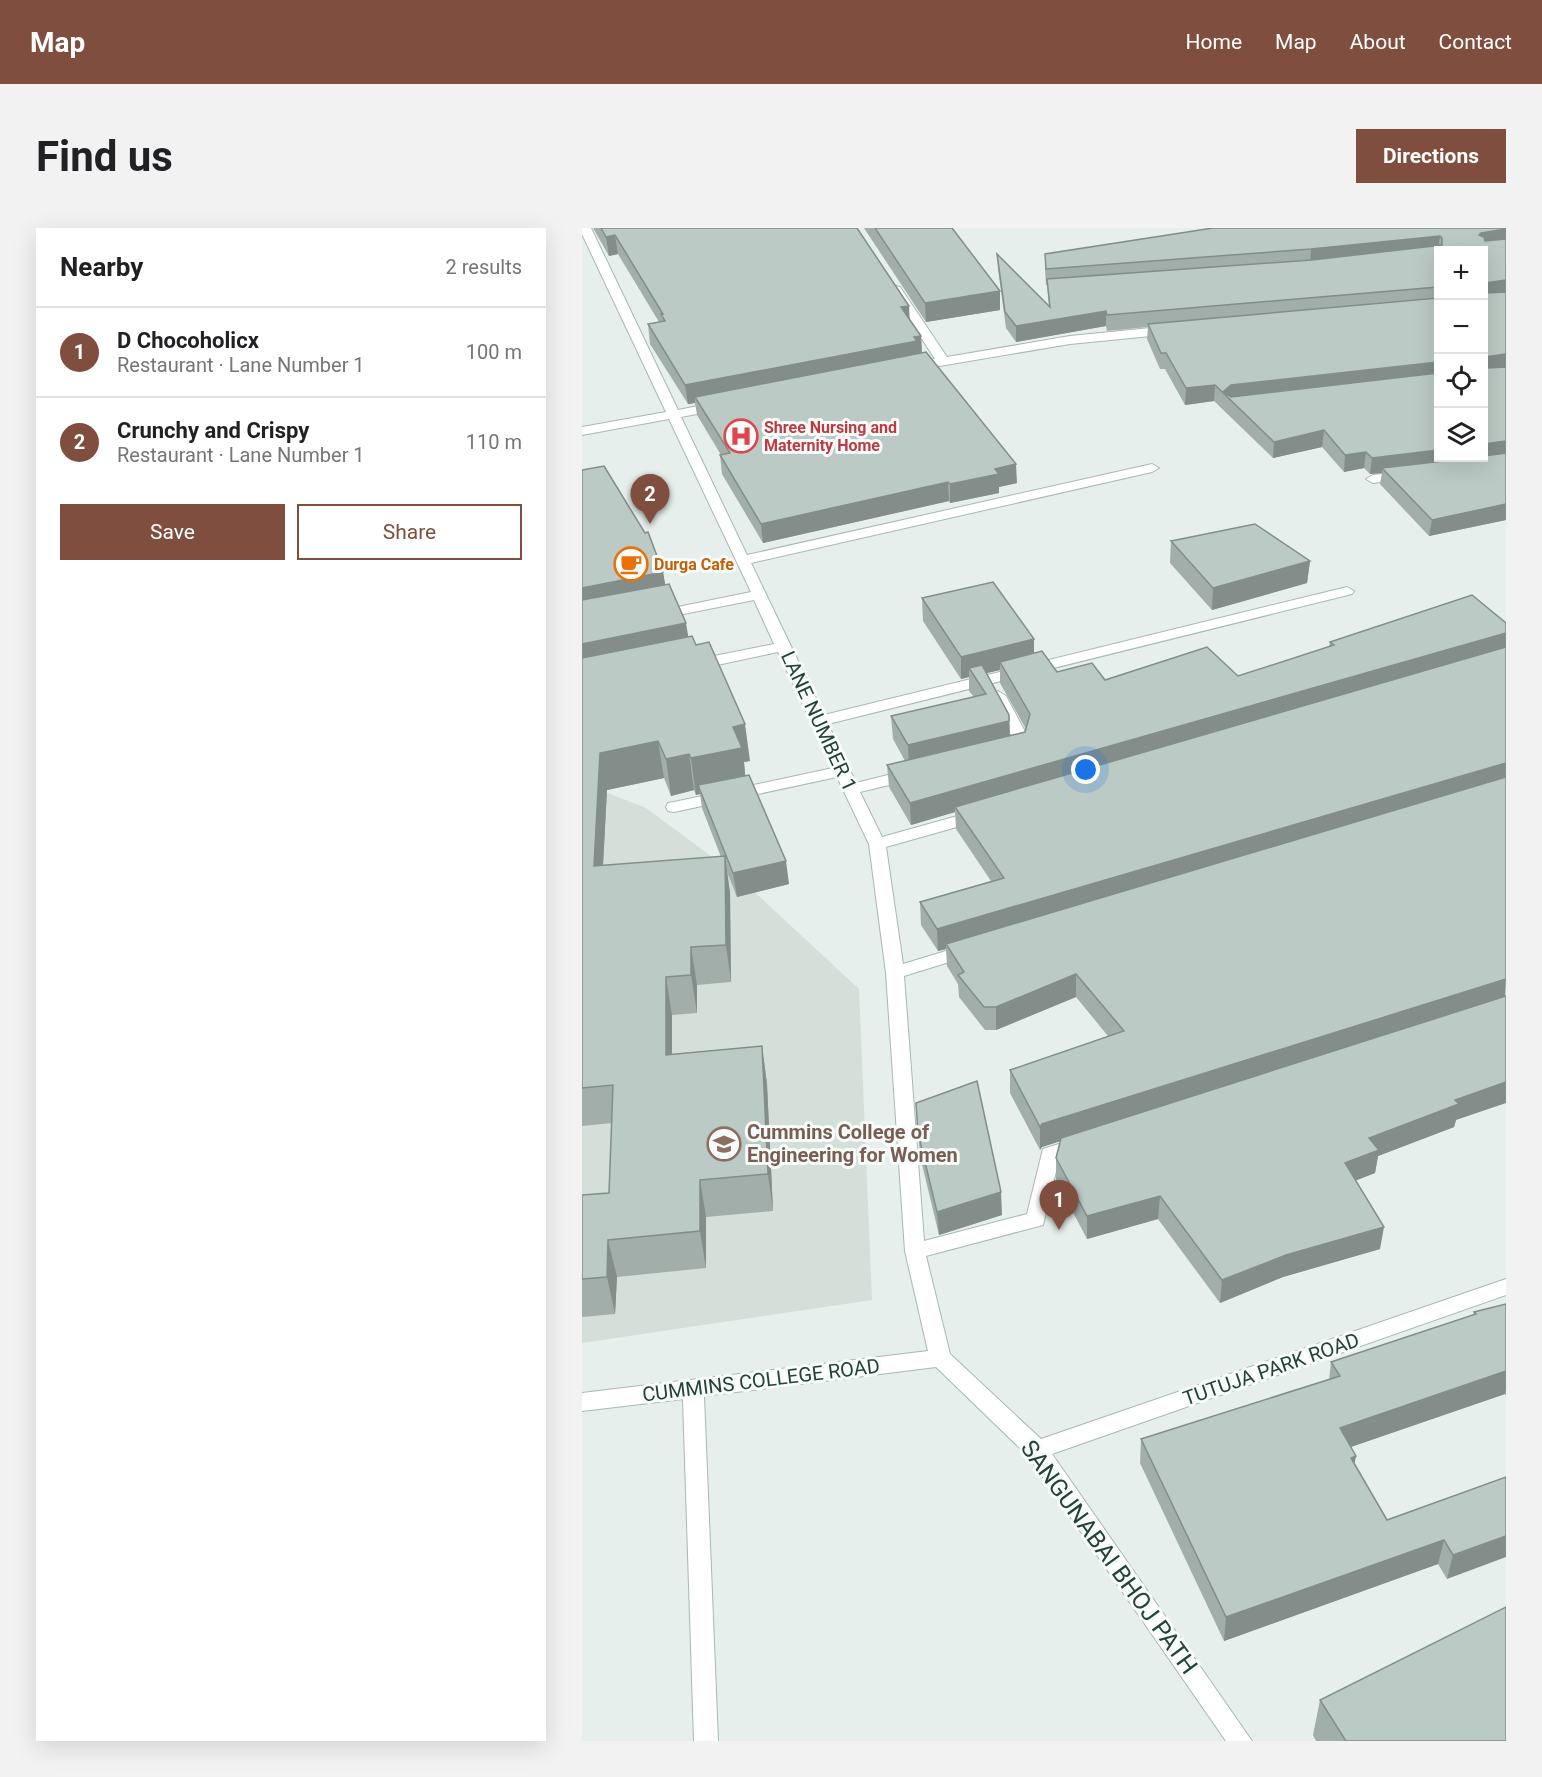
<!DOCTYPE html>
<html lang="en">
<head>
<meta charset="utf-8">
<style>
	body { margin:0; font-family:Roboto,sans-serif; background:#f2f2f2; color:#202124 }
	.controls { position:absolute; right:18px; top:18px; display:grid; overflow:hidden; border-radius:0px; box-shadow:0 6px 24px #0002 }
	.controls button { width:54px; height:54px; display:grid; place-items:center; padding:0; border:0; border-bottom:2px solid #e0e0e0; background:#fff; color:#202124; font:30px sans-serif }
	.you { position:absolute; left:504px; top:542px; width:21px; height:21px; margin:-15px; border:4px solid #fff; border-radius:50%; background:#1a73e8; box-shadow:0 0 0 9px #1a73e833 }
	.badge { display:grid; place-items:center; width:39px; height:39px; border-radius:50%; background:#7f4e3f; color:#fff; font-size:20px; font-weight:700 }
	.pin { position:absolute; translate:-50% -50px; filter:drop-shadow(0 2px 3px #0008) }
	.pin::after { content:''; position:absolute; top:32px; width:21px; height:18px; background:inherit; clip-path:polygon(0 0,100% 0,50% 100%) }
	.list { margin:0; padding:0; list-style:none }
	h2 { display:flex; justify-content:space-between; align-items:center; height:78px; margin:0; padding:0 24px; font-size:26px }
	h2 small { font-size:20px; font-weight:400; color:#757577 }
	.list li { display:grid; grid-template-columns:39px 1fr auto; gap:18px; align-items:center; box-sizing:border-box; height:90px; padding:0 24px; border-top:2px solid #e0e0e0 }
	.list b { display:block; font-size:22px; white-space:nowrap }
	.list p { margin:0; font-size:20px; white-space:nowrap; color:#757577 }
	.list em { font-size:20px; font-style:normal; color:#757577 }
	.actions { display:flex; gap:12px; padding:18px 24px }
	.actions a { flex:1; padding:14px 0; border:2px solid #7f4e3f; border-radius:0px; text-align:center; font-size:21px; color:#7f4e3f }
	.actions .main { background:#7f4e3f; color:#fff }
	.icon { flex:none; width:33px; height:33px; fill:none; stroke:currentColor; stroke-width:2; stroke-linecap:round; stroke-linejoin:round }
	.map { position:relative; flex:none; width:924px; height:1513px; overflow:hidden; border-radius:0px }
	header { display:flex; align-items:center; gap:36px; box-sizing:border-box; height:84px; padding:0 30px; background:#7f4e3f; color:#fff }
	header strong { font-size:28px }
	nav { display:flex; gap:33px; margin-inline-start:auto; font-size:21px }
	.intro { display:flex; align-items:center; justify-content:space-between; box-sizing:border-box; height:144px; padding:0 36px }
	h1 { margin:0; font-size:42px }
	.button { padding:15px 27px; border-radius:0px; background:#7f4e3f; color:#fff; font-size:21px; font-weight:700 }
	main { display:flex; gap:36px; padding:0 36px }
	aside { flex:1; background:#fff; border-radius:0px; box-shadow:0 6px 24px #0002 }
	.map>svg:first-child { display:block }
	.built { fill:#d4dfda }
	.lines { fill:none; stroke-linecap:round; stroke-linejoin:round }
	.minor-casing { stroke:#a8b8b2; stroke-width:2 }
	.minor { fill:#fff; fill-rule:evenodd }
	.wall { fill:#a1aea9; fill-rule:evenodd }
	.shaded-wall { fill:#838d89 }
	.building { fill:#bbcac4; stroke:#838d89; stroke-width:1.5 }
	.labels { text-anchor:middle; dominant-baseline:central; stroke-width:6; stroke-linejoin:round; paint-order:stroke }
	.far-health-label { font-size:16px; font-weight:bold; fill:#be3a42; stroke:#f7fbf9; text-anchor:start }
	.far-food-label { font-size:16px; font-weight:bold; fill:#c56008; stroke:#f7fbf9; text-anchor:start }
	.street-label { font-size:20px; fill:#24423a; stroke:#f7fbf9 }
	.education-label { font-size:20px; font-weight:bold; fill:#785e54; stroke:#f7fbf9; text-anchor:start }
	.near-street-label { font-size:24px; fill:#24423a; stroke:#f7fbf9 }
</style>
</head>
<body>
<header>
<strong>Map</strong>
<nav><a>Home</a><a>Map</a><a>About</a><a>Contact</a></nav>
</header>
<div class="intro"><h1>Find us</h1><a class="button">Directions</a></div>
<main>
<aside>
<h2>Nearby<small>2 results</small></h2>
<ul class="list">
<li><span class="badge">1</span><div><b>D Chocoholicx</b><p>Restaurant · Lane Number 1</p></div><em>100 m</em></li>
<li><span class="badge">2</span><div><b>Crunchy and Crispy</b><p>Restaurant · Lane Number 1</p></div><em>110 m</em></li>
</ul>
<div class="actions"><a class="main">Save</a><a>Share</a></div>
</aside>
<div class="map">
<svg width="924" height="1513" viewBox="0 0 924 1513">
	<rect width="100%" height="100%" fill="#e6efeb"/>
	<path class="built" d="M0 555 64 580 152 645 277 761 290 1072 0 1115Z"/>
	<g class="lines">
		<g class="minor-casing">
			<g id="minor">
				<path d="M0 0H9L96 182 136 174 142 178 136 182 99 189 165 327 570 236 577 240 570 244 169 335 242 487 765 359 772 363 770 366 246 496 274 555 330 541 338 546 336 550 278 564 300 609 397 582 403 583 405 587 403 591 304 619 321 736 387 716 393 718 396 722 393 726 322 748 342 1013 445 986 461 921 499 909 506 911 509 916 506 921 477 931 461 997 344 1028 368 1126 459 1211 924 1051V1067L470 1226 670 1513H644L447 1229 354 1139 122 1168 136 1513H112L101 1171 0 1183V1165L346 1123 323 1023 304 745 287 616 255 549 92 584 86 583 84 579 86 575 92 574 251 540 196 424 112 442 104 437 112 432 192 416 172 372 76 391 69 387 76 383 169 364 87 191 0 207V199L84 184 0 6Z"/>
				<path d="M314 58 318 59 365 129 488 108 589 98 595 102 589 106 488 116 328 143 322 139 324 136 353 131 308 62Z"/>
				<path d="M824 243 829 244 831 247 829 250 791 255 784 251 791 247Z"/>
				<path d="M416 463 424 468 446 509 443 524 430 528 422 523 429 518 430 509 408 468Z"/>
			</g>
		</g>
		<use href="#minor" class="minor"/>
	</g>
	<g class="wall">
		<path d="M11 0H275L328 92 339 108 340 125 435 255 417 259V265L368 275 367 273 181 315 140 246 138 227H139L115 187 113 175 106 176 68 116 66 96 77 94 36 26 27 28Z"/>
		<path d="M282 0H370L418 82 344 94Z"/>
		<path d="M924 0V292L847 308 798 256 800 245 788 246 782 240 762 244 740 219 691 230 632 173 603 177 583 141H578L565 111 566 99 525 103 524 98 434 114 424 100 416 41 415 26 467 78 465 57H464L463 41V26ZM856 22H902L856 230Z"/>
		<path d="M0 242 81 344 83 356 106 408 168 533 162 534 163 548 207 656 155 669 145 644 148 665 149 754 115 757V785L90 787V826L180 818 185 856 191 983 124 989V1040L35 1049 33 1086 0 1089V967L27 965 30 895 0 898ZM82 550 89 568 112 562 114 567 118 566 120 580 139 629 21 637 25 562Z"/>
		<path d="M589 313 728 333 725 355 630 382 588 335Z"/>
		<path d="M890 367 874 892 872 899 796 928 793 945 774 952 798 1021 701 1049 638 1075 576 991 505 1011 474 952V930L478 913 460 919 458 922 428 865V842L526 808 494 769 414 802H403L377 769 376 756 365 738 364 721 356 723 339 697 338 674 409 653 374 601 373 584 329 597 307 559 305 537 323 533 311 511 309 488 392 469 387 463V449L379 451 341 393 340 370 452 411V425L475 444 523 452 656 448 747 419 748 414ZM418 442V455L444 501 443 504 428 508 427 487 405 445Z"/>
		<path d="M334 875 420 987 357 1007 338 928Z"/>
		<path d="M924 1076V1168L923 1166 769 1219 774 1228 772 1236 805 1292 924 1249 865 1351 856 1336 642 1413 558 1235 559 1211 747 1152 749 1134 891 1087 892 1084Z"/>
		<path d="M738 1472 924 1513H734L731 1507Z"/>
	</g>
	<g class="shaded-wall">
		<path d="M924 1V16L895 22 897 7 899 5Z"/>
		<path d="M33 7 36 26 27 28 24 9Z"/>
		<path d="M858 8 856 23 728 37 729 21Z"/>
		<path d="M924 52V67L902 70 903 55Z"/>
		<path d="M418 63V82L344 94 343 75Z"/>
		<path d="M327 78 328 97 319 79Z"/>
		<path d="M524 83V98L434 114V98Z"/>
		<path d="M339 108 340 127 113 169V175L106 176 103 157Z"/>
		<path d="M924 126V142L902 144 903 129Z"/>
		<path d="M856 134V149L648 173 641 164 649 157Z"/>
		<path d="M633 157 632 173 603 177 604 160Z"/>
		<path d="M742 202 740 219 691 230 692 214Z"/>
		<path d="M924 213V230L800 240V245L788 246 790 230 856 222V230H902V216Z"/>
		<path d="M784 224 782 240 762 244 763 227Z"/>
		<path d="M434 236 435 255 417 259V265L368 275V256L413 241Z"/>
		<path d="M366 254 367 273 181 315 179 296Z"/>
		<path d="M924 276V292L847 308 850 292Z"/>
		<path d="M728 333 725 355 630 382 631 360Z"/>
		<path d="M81 344 87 379 0 397V360Z"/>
		<path d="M104 395 110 431 0 454V416Z"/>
		<path d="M924 405V426L373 579V584L329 597 328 575Z"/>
		<path d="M452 411V433L418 434V442L392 448 387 440V449L379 451V429Z"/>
		<path d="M427 487 428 509 327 540 326 517Z"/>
		<path d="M163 496 168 533 162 534 164 556 116 557 118 566 114 567 109 530 151 499Z"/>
		<path d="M76 513 82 550 25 562 19 675 12 638 18 525Z"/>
		<path d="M107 526 112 562 89 568 84 531Z"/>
		<path d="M924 535V553L364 716V721L356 723 355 701Z"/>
		<path d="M143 628 148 665 149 754 144 717Z"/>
		<path d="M204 633 207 656 155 669 151 645Z"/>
		<path d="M109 719 115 757V785L109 747Z"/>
		<path d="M494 746V769L414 802V779Z"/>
		<path d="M84 749 90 787V864L84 827Z"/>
		<path d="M924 751 923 772 460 919 458 922V899L460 896Z"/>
		<path d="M180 818 185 856 191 983 186 946Z"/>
		<path d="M924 854V875L874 892 872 899 796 928 793 945 760 958 763 935 787 910 873 872Z"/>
		<path d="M118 952 124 989V1040L118 1003Z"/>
		<path d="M419 964 420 987 357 1007 355 984Z"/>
		<path d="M578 968 576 991 505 1011V988Z"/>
		<path d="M802 999 798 1021 701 1049 638 1075 640 1052 704 1027Z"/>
		<path d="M26 1012 35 1049 33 1086 25 1049Z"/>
		<path d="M924 1143V1161L923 1166 754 1224 758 1200Z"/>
		<path d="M774 1228 769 1252V1230Z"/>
		<path d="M924 1308V1329L865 1351 871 1327Z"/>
		<path d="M862 1312 856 1336 642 1413 644 1389Z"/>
	</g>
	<g class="building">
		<path d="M19 0H275L327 78 319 79 339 108 332 109 335 113 103 157 66 96 83 93 79 86H81L33 7 24 9Z"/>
		<path d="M293 0H370L418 63 343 75Z"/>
		<path d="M631 0H924V1L899 5 897 7 902 9 903 13 924 11V52L903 55 902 62 904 65 924 64V126L903 129 902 138 905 140 924 139V213L902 216V22H856V59L525 87 524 83 434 98 423 84 415 26 468 79 465 51 730 32 860 17V10L858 8 729 21 464 41 463 26Z"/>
		<path d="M856 70V134L649 157 641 164 649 169 856 145V222L790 230 784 224 763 227 742 202 692 214 633 157 604 160 584 125H579L566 96Z"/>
		<path d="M344 124 434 236 413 241 417 246 368 256 366 254 179 296 138 227 148 225 113 169Z"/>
		<path d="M924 225V276L850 292 800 240 888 230H902V228Z"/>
		<path d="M22 238 63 305 66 304 81 344 0 360V242Z"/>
		<path d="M673 296 728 333 631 360 589 313Z"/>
		<path d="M411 354 452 411 379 429 340 370Z"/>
		<path d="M87 356 104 395 0 416V372Z"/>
		<path d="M890 367 924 395V405L328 575 305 537 443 504 448 486 418 434 460 423 475 444 510 435 523 452 625 419 656 448 752 417 748 414Z"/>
		<path d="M110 408 114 417 127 414 163 496 151 499 160 520 109 530 107 526 84 531 76 513 18 525 12 638 143 628 144 717 109 719V747L84 749V827L180 818 186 946 118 952V1003L26 1012 25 1049 0 1051V967L27 965 31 857 0 860V430Z"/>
		<path d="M924 419V535L355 701 338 674 422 650 373 579Z"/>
		<path d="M400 437 427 487V493L326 517 309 488 404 466 387 440Z"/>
		<path d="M167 547 204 633 151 645 116 557Z"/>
		<path d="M924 549V751L460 896 458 899 428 842 542 803 494 746 414 779H402L376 747 382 744 364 716Z"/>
		<path d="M924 768V854L873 872 877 876 787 910 797 922 763 935 802 999 704 1027 640 1052 578 968 505 988 474 930 479 910Z"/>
		<path d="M395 853 419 964 355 984 336 905 334 875Z"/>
		<path d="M924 1076V1143L758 1200 774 1228 769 1230 805 1292 924 1249V1308L871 1327 862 1312 644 1389 559 1211 758 1148 749 1134 894 1086 892 1084Z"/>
		<path d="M924 1379V1513H764L738 1472Z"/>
	</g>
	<defs>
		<g id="hospital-ring" transform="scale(1.725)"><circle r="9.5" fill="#f7fbf9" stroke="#e0444e" stroke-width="1.5"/><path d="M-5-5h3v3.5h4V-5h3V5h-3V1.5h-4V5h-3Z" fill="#e0444e"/></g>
		<g id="cafe-ring" transform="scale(1.725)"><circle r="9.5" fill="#f7fbf9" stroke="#e8710a" stroke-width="1.5"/><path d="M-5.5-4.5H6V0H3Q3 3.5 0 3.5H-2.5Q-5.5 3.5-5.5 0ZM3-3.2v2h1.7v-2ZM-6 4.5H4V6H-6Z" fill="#e8710a"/></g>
		<g id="school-ring" transform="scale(1.725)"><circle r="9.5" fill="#f7fbf9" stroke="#8d6e63" stroke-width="1.5"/><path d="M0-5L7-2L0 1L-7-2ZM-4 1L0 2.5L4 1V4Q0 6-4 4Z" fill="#8d6e63"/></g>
	</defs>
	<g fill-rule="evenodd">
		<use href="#hospital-ring" x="159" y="208"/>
		<use href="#cafe-ring" x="49" y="336"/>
		<use href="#school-ring" x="142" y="916"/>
	</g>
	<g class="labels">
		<g class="far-health-label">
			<text x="182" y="199">Shree Nursing and<tspan x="182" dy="18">Maternity Home</tspan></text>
		</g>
		<g class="far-food-label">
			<text x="72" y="336">Durga Cafe</text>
		</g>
		<g class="street-label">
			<text transform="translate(237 493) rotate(65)">LANE NUMBER 1</text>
			<text transform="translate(689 1141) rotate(-19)">TUTUJA PARK ROAD</text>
			<text transform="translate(179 1152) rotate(-7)">CUMMINS COLLEGE ROAD</text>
		</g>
		<g class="education-label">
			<text x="165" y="904">Cummins College of<tspan x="165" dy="23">Engineering for Women</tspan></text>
		</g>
		<g class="near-street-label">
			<text transform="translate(527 1329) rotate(54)">SANGUNABAI BHOJ PATH</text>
		</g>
	</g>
</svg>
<div class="controls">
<button>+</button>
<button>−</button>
<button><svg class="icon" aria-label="locate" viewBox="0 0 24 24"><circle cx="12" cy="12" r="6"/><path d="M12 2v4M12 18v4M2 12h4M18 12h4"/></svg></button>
<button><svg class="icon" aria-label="layers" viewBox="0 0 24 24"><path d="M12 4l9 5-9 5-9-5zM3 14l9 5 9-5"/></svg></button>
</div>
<div class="you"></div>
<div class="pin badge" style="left:477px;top:1002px">1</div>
<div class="pin badge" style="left:68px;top:296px">2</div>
</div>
</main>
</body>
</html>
